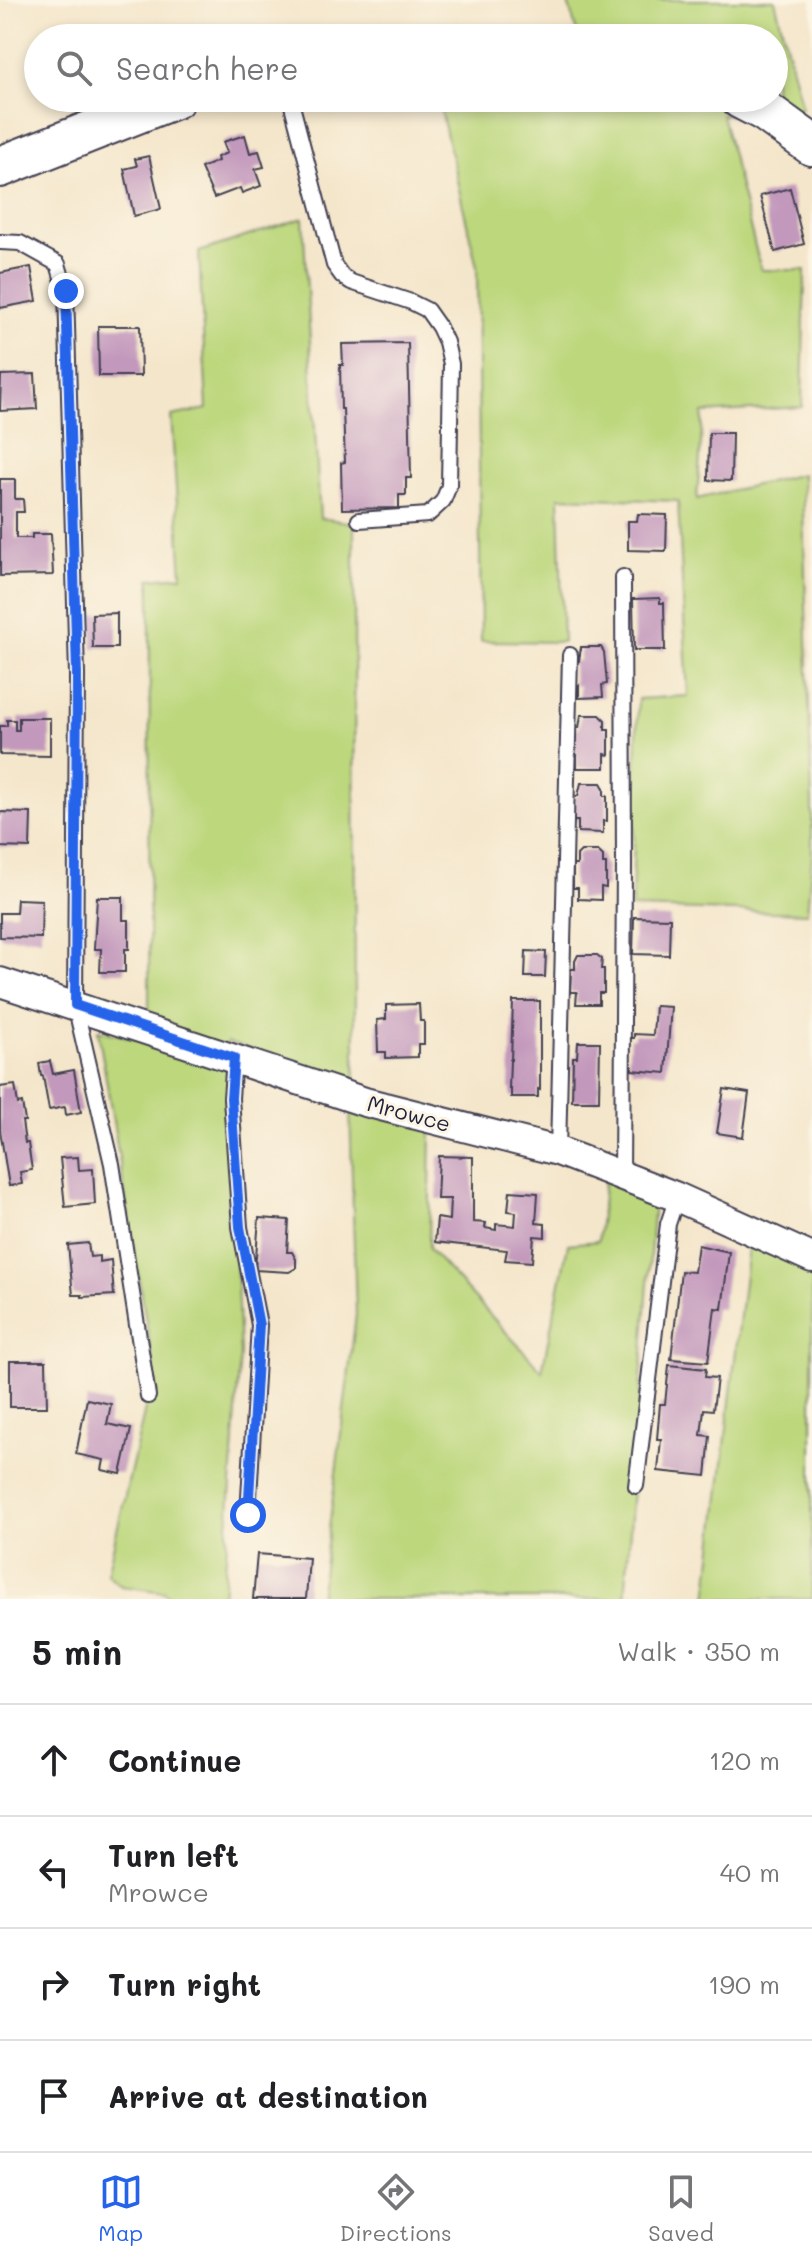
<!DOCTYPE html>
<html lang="en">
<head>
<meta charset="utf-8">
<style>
	body { margin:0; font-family:Mali,sans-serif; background:#f2f2f2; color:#202124 }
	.stop { position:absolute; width:24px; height:24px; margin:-18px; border:6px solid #2563eb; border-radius:50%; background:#fff }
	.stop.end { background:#2563eb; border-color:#fff; box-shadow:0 2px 8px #0008 }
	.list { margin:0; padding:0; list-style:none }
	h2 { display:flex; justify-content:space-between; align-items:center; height:104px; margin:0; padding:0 32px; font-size:34px }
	h2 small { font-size:26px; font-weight:400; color:#757577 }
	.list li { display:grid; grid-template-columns:52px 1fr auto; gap:24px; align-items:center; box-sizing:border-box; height:112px; padding:0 32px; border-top:2px solid #e0e0e0 }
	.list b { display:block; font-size:30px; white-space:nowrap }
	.list p { margin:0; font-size:26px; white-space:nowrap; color:#757577 }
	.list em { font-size:26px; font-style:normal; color:#757577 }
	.icon { flex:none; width:44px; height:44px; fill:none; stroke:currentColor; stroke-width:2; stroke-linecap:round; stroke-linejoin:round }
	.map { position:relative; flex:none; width:812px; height:1599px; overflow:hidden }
	.search { position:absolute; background:#fff; box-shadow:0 4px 12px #0003; left:24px; right:24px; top:24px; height:88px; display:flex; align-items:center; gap:20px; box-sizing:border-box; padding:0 28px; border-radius:44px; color:#757577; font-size:30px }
	.sheet { height:552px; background:#fff }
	nav { display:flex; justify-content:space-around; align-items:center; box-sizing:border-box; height:112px; border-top:2px solid #e0e0e0; background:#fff; font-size:22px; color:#757577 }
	nav a { display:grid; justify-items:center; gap:4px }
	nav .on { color:#2563eb }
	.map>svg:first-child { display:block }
	.green { fill:#bcd77c; stroke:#6f7c5c; stroke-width:2 }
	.building { fill:#c298bc }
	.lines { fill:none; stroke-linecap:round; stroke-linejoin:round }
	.lane-casing { stroke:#423f51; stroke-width:18 }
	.street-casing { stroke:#423f51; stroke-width:32 }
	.secondary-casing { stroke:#423f51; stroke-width:44 }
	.lane { stroke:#fff; stroke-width:14 }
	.street { stroke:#fff; stroke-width:28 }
	.secondary { stroke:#fff; stroke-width:40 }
	.route { stroke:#2563eb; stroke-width:10 }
	.labels { text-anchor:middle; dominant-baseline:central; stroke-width:6; stroke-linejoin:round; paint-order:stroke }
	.street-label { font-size:22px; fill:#22223b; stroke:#fcf5e5 }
</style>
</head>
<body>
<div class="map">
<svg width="812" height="1599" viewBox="0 0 812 1599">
	<rect width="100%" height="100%" fill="#fcf5e5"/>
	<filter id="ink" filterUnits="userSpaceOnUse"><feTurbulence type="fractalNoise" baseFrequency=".0125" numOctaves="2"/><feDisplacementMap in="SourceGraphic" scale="16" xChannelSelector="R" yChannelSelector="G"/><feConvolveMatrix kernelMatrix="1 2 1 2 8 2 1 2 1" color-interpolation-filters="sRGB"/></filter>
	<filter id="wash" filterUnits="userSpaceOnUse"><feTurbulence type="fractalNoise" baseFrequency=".006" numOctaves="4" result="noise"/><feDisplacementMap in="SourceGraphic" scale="32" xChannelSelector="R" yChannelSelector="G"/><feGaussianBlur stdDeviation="1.8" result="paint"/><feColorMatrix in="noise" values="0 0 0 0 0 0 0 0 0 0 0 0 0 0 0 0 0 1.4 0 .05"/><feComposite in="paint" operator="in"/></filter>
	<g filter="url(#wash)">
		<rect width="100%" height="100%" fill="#f4e6cb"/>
		<g class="green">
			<path d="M567 0H775L802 108 722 115 761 270H805L802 407 703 413 697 499 802 474 812 803V854L807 913 632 908 638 699 688 696 678 501 559 497 563 642 481 641 477 267 438 98H774V38H579Z"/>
			<path d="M303 218 320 518 354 523 355 1081 227 1042 240 1354 223 1599H170L165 1592 121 1586 107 1574 154 1370 98 1030 145 1041 149 1018 150 579 182 576 171 416 207 409 199 252Z"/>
			<path d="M350 1109 431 1129 429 1249 542 1371 568 1244 598 1241 605 1178 654 1201 625 1599H320L356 1315Z"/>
			<path d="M749 1239 812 1266V1599H707Z"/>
		</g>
		<g id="blocks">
			<g class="building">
				<path d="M245 135 250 153 259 151 264 167 255 169 261 186 242 193 240 188 214 198 201 168 218 161 217 157 227 153 223 142Z"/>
				<path d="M149 156 161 209 134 216 124 169 137 166 135 159Z"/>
				<path d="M790 188 804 244 775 252 760 196Z"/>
				<path d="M31 267 37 301 0 308V273Z"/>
				<path d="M98 326H140L141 376H99Z"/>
				<path d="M408 343 411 478H406V495H399V508L342 509 341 463 345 462 343 409H341L340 365H343L342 344Z"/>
				<path d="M35 374 37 409 0 411 1 375Z"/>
				<path d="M709 433H732L731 481 708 480Z"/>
				<path d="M0 479H15V499H23L24 512H16V538H32V534H51L53 575 0 576Z"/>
				<path d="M638 514 667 515 666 551 628 550V521H637Z"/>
				<path d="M660 598V603H664L665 650H634L633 599Z"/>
				<path d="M117 613V648H93L92 614Z"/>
				<path d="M581 647H601L604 652 607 684 602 685 603 697 579 698V685L574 686 573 661H579Z"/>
				<path d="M581 715H600L605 720V729H609V755L605 754V768H577V755H573V728H579Z"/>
				<path d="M19 718H50V756L0 755V726H7V720H15V730H19Z"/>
				<path d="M581 783H601L604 788V796H607V821H603V833L578 832V821H572L573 796H578Z"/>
				<path d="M0 812 31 813 30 848 0 847Z"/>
				<path d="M581 851H598L603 856V864H606V888L601 887V900L578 899V888H573V865H577V855Z"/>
				<path d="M97 897H123V920H129V949H125V972H100L101 949H94Z"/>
				<path d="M17 899 42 900 41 938 0 937V913H16Z"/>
				<path d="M634 917 670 918 669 955 633 954Z"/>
				<path d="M526 951 546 952 545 977H525Z"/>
				<path d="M578 955H597L602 959 601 969H604V993H599V1004H576L577 992H570L571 969H575V961Z"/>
				<path d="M513 1001H540V1090L538 1089V1097H511V1089H509L510 1060H511Z"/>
				<path d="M419 1004 420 1021H424V1044H418V1057L386 1058V1052H378L377 1020 386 1019V1005Z"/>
				<path d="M655 1006 671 1007 666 1073 632 1070V1066L628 1065 630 1038H634V1034L653 1035Z"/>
				<path d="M578 1042H600L599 1101H572L573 1057H577Z"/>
				<path d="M50 1061 53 1074 74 1070 81 1112 66 1115 65 1107 49 1110 43 1076H41L39 1063Z"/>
				<path d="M15 1085 18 1104 22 1103 25 1121H22L25 1143H28L32 1170 20 1172 22 1184 9 1186 0 1130V1087Z"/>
				<path d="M724 1089 749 1093 743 1137 717 1133Z"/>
				<path d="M439 1156 473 1157V1222L486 1223 485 1228 496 1230V1224L515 1226 516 1212 508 1211 510 1191 538 1193 536 1223 545 1224V1237L534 1236 532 1262 505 1260 507 1250 435 1242 437 1218 449 1220 450 1199H437Z"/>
				<path d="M78 1157 79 1170 93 1169 95 1204 65 1207 60 1158Z"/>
				<path d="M259 1218 289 1220 287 1252H292L296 1259V1268L289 1272 255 1270Z"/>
				<path d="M88 1243 90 1257 99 1256V1262L111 1260 114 1295 82 1297V1295H73L68 1245Z"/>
				<path d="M698 1245 729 1252 722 1309 715 1308 708 1362 671 1359 681 1271 694 1272Z"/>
				<path d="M10 1361H46L47 1407H10Z"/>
				<path d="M669 1365 706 1369 705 1377 717 1378 713 1410 704 1409 701 1435 710 1436 706 1476 658 1471 661 1439H657L660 1404H665Z"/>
				<path d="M87 1399 111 1404 107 1424 131 1429 121 1474 102 1470 104 1460 76 1454Z"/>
				<path d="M257 1554 309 1558 306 1599H253Z"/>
			</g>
		</g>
	</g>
	<g filter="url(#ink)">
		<use href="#blocks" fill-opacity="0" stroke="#423f51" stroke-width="2"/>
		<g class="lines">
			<g class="lane-casing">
				<g id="lane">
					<path d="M290 98 334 265 342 276 351 282 411 302 427 310 439 327 446 342 451 364 449 486 443 501 428 515 359 520"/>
					<path d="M0 242 20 243 58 264 66 291 77 675 75 1005 112 1164 148 1396"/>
					<path d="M234 1058 231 1098 240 1227 259 1325 248 1515"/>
					<path d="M558 1151 570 655"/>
					<path d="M622 1177 624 864 623 577"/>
					<path d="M636 1486 668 1224 677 1197"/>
				</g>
			</g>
			<g class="street-casing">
				<path id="street" d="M0 982 365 1102 558 1151 677 1197 812 1258"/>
			</g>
			<g class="secondary-casing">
				<g id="secondary">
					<path d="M740 98 765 111 812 145"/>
					<path d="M0 167 175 98"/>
				</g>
			</g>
			<use href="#lane" class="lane"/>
			<use href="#street" class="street"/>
			<use href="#secondary" class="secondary"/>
		</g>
	</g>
	<g class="lines" filter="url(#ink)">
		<path class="route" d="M66 291 77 675 75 1005 234 1058 231 1098 240 1227 259 1325 248 1515"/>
	</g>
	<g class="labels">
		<g class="street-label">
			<text transform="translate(409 1113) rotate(15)">Mrowce</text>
		</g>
	</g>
</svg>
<div class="stop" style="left:248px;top:1515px"></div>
<div class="stop end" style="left:66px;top:291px"></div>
<div class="search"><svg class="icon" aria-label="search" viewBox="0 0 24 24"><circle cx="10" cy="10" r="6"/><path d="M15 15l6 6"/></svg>Search here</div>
</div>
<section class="sheet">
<h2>5 min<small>Walk · 350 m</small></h2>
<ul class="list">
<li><svg class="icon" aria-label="ahead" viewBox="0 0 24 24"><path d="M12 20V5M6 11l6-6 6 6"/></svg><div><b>Continue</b></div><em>120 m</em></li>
<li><svg class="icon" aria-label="left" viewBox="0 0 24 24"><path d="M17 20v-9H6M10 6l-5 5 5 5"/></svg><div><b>Turn left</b><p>Mrowce</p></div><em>40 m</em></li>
<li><svg class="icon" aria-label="right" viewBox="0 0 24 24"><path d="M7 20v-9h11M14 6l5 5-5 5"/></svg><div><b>Turn right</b></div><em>190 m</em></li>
<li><svg class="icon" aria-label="arrive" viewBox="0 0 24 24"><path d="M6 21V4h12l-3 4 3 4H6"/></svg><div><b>Arrive at destination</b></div></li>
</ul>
</section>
<nav>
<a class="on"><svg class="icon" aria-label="map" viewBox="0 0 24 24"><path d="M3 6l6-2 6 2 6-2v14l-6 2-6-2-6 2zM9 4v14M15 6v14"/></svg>Map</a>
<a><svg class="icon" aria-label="directions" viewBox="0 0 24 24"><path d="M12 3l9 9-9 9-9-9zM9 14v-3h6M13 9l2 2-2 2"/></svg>Directions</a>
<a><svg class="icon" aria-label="saved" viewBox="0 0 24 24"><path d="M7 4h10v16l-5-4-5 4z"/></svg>Saved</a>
</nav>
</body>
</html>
